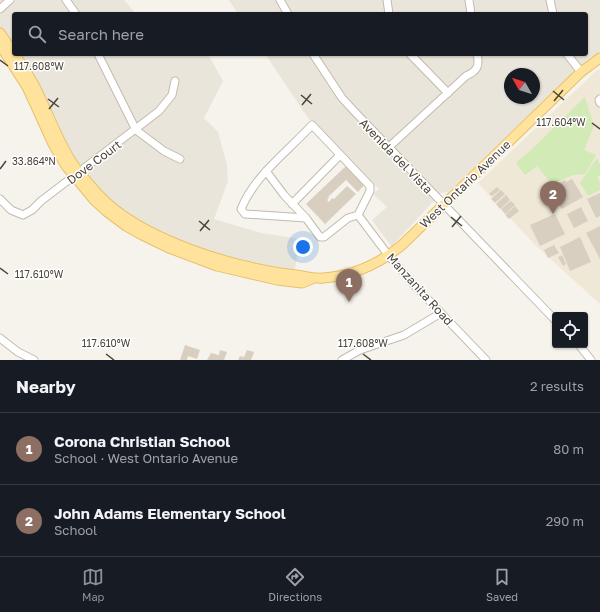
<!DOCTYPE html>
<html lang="en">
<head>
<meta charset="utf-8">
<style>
	body { margin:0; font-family:"Golos Text",sans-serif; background:#242831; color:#f1f3f6 }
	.controls { position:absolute; right:12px; bottom:12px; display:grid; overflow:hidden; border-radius:4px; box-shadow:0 1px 3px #0004 }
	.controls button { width:36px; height:36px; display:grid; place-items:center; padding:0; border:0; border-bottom:1px solid #363941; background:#171b24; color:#f1f3f6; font:20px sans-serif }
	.compass { position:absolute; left:504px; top:68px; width:36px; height:36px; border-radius:50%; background:#171b24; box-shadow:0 1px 3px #0004; rotate:309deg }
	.you { position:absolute; left:303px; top:247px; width:14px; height:14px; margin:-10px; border:3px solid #fff; border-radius:50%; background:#1a73e8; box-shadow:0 0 0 6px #1a73e833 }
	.badge { display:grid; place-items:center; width:26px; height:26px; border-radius:50%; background:#8c9099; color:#fff; font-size:13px; font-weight:700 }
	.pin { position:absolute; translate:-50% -33px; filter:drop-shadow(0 1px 2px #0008) }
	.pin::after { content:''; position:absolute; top:21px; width:14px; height:12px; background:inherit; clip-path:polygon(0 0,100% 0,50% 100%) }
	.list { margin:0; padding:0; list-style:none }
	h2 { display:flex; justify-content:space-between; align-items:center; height:52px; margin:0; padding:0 16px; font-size:17px }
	h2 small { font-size:13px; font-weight:400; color:#9ea1a6 }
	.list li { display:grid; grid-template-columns:26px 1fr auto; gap:12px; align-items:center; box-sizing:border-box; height:72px; padding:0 16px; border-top:1px solid #363941 }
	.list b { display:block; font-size:15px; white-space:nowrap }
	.list p { margin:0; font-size:13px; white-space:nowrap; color:#9ea1a6 }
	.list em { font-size:13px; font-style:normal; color:#9ea1a6 }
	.icon { flex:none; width:22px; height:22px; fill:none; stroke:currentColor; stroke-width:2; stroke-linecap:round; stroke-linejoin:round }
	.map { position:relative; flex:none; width:600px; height:360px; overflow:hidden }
	.search { position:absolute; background:#171b24; box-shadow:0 1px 3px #0004; left:12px; right:12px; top:12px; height:44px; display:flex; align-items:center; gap:10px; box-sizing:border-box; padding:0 14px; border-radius:4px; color:#9ea1a6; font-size:15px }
	.sheet { height:196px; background:#171b24 }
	nav { display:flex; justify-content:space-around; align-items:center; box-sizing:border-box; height:56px; border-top:1px solid #363941; background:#171b24; font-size:11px; color:#9ea1a6 }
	nav a { display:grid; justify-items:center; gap:2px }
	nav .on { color:#8c9099 }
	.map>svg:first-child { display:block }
	.residential { fill:#eae5da; fill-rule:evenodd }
	.education { fill:#efe8d6 }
	.green { fill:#d2eab5 }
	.building { fill:#d8cfc1 }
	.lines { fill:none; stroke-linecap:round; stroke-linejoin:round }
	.minor-casing { stroke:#c2bbae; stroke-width:9 }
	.major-casing { stroke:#e6c16a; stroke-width:11 }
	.minor { stroke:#fff; stroke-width:7 }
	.major { stroke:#ffe39c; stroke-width:9 }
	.ticks { fill:none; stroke:#4b4439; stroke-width:1.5 }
	.labels { text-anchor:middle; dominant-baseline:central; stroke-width:3; stroke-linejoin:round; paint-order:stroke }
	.street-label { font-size:12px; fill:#4b4439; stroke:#fff }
	.ticks-label { font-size:10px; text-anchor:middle; fill:#4b4439; stroke:#fff; stroke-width:3; stroke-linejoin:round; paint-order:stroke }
</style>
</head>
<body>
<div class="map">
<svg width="600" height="360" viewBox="0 0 600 360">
	<rect width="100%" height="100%" fill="#f6f3ec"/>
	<g class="residential">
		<path d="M0 0H124L136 14H14V47L0 29Z"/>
		<path d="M229 0H600V52L584 62 448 192 441 193 394 244 391 246 372 220 387 207 373 194 379 189 308 118 265 54H586V14H238ZM510 74H534V98H510Z"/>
		<path d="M18 54H208L223 81 204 118 218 132 227 165 228 181 214 219 261 233 300 239 295 269 280 270 216 255 157 231 133 218 111 203 72 157Z"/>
	</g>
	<path class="education" d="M600 69V304L534 244 478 183 596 71Z"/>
	<g class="green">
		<path d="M585 97 594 126 584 150 596 155 585 174 573 175 552 184 537 166 525 175 516 163 532 149Z"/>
		<path d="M597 158 600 165V175L597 177 600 183V190L588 196 580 183Z"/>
	</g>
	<g class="building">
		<path d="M346 166 364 185 358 192 346 180 328 197 329 198 327 200 329 202 332 198 334 199 347 186 356 194 325 224 306 204Z"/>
		<path d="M572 179 583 197 562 209 559 205 551 209 544 196 552 191 550 188 565 180 566 182Z"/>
		<path d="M497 187 500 190 492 196 489 194Z"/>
		<path d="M501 190 505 194 495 203 491 199Z"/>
		<path d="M600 193V216L596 218 587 199Z"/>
		<path d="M506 195 510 200 500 209 496 204Z"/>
		<path d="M511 201 515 205 505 214 501 209Z"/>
		<path d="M515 206 519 211 509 219 505 215Z"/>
		<path d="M581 207 588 221 574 228 567 214Z"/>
		<path d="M555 214 565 234 540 246 530 225Z"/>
		<path d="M600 226V259L586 233Z"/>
		<path d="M580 237 591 262 570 271 560 247Z"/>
		<path d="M554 245 559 253 548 258 544 250Z"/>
		<path d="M562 255 566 264 563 266 558 257Z"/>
		<path d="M185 345 200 350 197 359 188 356 187 360H180Z"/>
		<path d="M220 350 227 352 224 360H207L211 353 219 355Z"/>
		<path d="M247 350 254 352 251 360H238L240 356 244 357Z"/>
	</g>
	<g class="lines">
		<g class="minor-casing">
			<g id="minor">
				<path d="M66 0 76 14"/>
				<path d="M280 0 288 14"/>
				<path d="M387 0 389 14"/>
				<path d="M469 0 471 14"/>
				<path d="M550 0 553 14"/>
				<path d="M0 9 10 0"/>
				<path d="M98 54 136 130 164 151 180 159"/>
				<path d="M313 54 342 98 354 111 555 320"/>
				<path d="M410 54 448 93"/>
				<path d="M567 54 581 72"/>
				<path d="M600 99 599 100 600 103"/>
				<path d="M312 125 370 186V191L358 215 348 218 324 237H320L306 218 245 214 241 209C255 175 287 152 312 125Z"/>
				<path d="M389 147 466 76C477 71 480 66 477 54"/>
				<path d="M266 171 284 195 306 218"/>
				<path d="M0 199 11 210 23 215 32 210 41 201 159 111 172 95 175 81"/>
				<path d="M292 204 340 155"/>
				<path d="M358 215 389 256 416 287 486 360"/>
				<path d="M0 338 18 352 34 360"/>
				<path d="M579 345 591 360"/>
				<path d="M342 360 360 350 404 335 441 313"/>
			</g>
		</g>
		<g class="major-casing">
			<g id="major">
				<path d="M0 33 14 53"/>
				<path d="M0 45 27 87 53 144 66 166 94 200 106 211 126 226 142 235 169 248 217 266 277 280 302 283 312 279"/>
				<path d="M15 54C21 64 28 74 34 85 47 110 56 137 71 161 78 172 89 184 98 194 140 240 235 268 296 275 305 276 313 279 323 278 353 276 379 264 402 245L581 72 600 58"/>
			</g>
		</g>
		<use href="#minor" class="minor"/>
		<use href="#major" class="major"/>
	</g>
	<path class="ticks" d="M0 60 8 66M553 91 564 100M301 95 312 104M48 99 59 107M554 101 563 90M302 105 311 94M49 109 58 98M592 123 600 129M0 169 6 161M451 217 462 226M199 221 210 230M452 227 461 216M200 231 209 220M0 268 8 274M106 354 114 360M363 354 371 360"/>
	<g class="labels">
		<g class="street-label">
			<text transform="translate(396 156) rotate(46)">Avenida del Vista</text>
			<text transform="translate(94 162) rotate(-37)">Dove Court</text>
			<text transform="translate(465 184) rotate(-44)">West Ontario Avenue</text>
			<text transform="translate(420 289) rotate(48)">Manzanita Road</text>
		</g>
	</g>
	<g class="ticks-label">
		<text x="39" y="70">117.608°W</text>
		<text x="561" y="126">117.604°W</text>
		<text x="34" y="165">33.864°N</text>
		<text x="39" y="278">117.610°W</text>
		<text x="106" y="347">117.610°W</text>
		<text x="363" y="347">117.608°W</text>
	</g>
</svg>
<div class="controls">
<button><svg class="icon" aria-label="locate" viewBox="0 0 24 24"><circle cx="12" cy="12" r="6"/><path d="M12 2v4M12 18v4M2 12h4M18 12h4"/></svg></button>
</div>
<svg class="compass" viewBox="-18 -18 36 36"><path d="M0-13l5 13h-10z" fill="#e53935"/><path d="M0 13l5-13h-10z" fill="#9ea1a6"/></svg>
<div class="you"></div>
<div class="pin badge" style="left:349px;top:302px;background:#8d6e63">1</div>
<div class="pin badge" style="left:553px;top:214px;background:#8d6e63">2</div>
<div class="search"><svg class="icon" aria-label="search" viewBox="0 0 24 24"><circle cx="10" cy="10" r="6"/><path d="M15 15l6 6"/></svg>Search here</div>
</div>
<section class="sheet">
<h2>Nearby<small>2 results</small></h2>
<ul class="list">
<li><span class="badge" style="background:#8d6e63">1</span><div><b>Corona Christian School</b><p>School · West Ontario Avenue</p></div><em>80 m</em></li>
<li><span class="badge" style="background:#8d6e63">2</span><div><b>John Adams Elementary School</b><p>School</p></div><em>290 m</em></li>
</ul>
</section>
<nav>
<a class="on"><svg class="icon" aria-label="map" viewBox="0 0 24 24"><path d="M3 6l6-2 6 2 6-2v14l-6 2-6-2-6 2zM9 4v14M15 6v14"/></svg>Map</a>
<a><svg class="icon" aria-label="directions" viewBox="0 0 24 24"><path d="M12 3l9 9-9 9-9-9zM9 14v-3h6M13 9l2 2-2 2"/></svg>Directions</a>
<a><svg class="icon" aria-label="saved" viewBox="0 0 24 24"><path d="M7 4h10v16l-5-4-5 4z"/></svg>Saved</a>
</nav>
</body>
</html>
